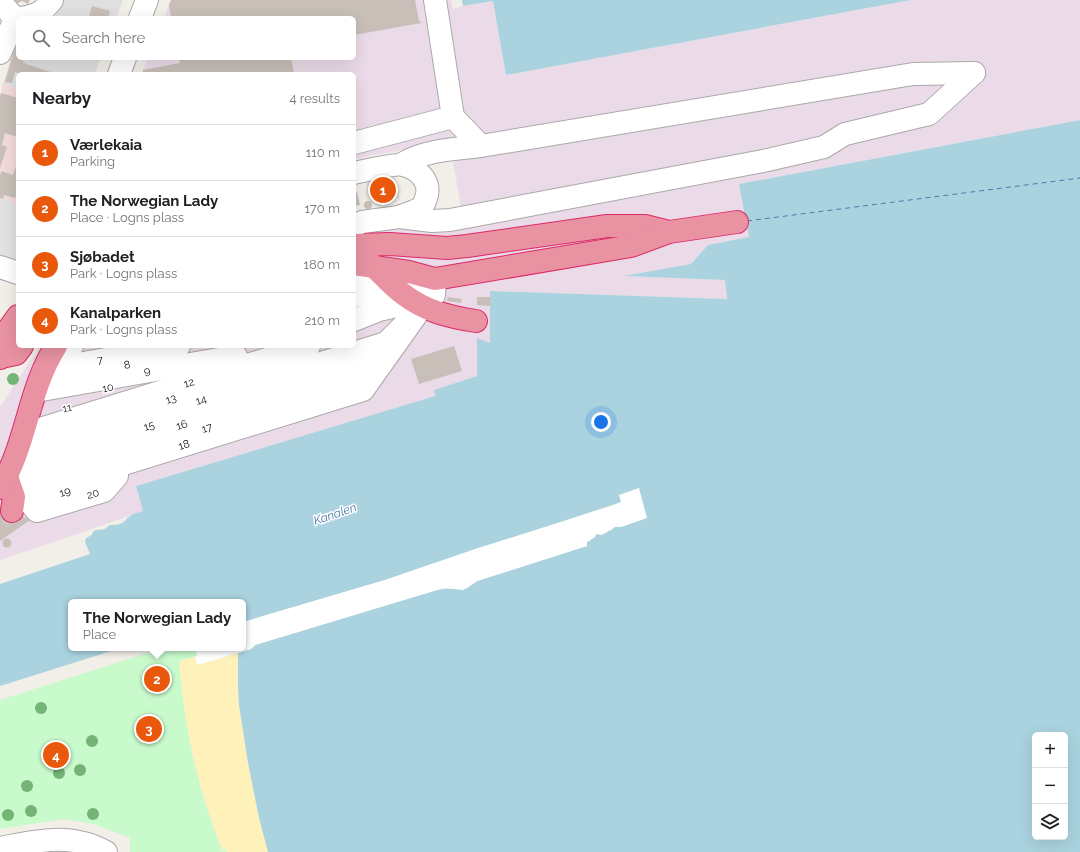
<!DOCTYPE html>
<html lang="en">
<head>
<meta charset="utf-8">
<style>
	body { margin:0; font-family:Raleway,sans-serif; background:#f2f2f2; color:#202124 }
	.controls { position:absolute; right:12px; bottom:12px; display:grid; overflow:hidden; border-radius:6px; box-shadow:0 4px 16px #0002 }
	.controls button { width:36px; height:36px; display:grid; place-items:center; padding:0; border:0; border-bottom:1px solid #e0e0e0; background:#fff; color:#202124; font:20px sans-serif }
	.you { position:absolute; left:601px; top:422px; width:14px; height:14px; margin:-10px; border:3px solid #fff; border-radius:50%; background:#1a73e8; box-shadow:0 0 0 6px #1a73e833 }
	.badge { display:grid; place-items:center; width:26px; height:26px; border-radius:50%; background:#ea580c; color:#fff; font-size:13px; font-weight:700 }
	.pin { position:absolute; translate:-50% -50%; border:2px solid #fff; box-shadow:0 1px 4px #0006 }
	.popup { position:absolute; left:68px; top:599px; width:178px; height:52px; box-sizing:border-box; display:grid; place-content:center; border-radius:6px; background:#fff; filter:drop-shadow(0 1px 3px #0005); font-size:13px; white-space:nowrap; color:#757577 }
	.popup b { font-size:15px; color:#202124 }
	.popup::after { content:''; position:absolute; left:50%; top:100%; margin-left:-8px; border:8px solid transparent; border-top-color:#fff }
	.list { margin:0; padding:0; list-style:none }
	h2 { display:flex; justify-content:space-between; align-items:center; height:52px; margin:0; padding:0 16px; font-size:17px }
	h2 small { font-size:13px; font-weight:400; color:#757577 }
	.list li { display:grid; grid-template-columns:26px 1fr auto; gap:12px; align-items:center; box-sizing:border-box; height:56px; padding:0 16px; border-top:1px solid #e0e0e0 }
	.list b { display:block; font-size:15px; white-space:nowrap }
	.list p { margin:0; font-size:13px; white-space:nowrap; color:#757577 }
	.list em { font-size:13px; font-style:normal; color:#757577 }
	.icon { flex:none; width:22px; height:22px; fill:none; stroke:currentColor; stroke-width:2; stroke-linecap:round; stroke-linejoin:round }
	.map { position:relative; flex:none; width:1080px; height:852px; overflow:hidden }
	.search { position:absolute; background:#fff; box-shadow:0 4px 16px #0002; left:16px; top:16px; width:340px; height:44px; display:flex; align-items:center; gap:10px; box-sizing:border-box; padding:0 14px; border-radius:6px; color:#757577; font-size:15px }
	.panel { position:absolute; background:#fff; box-shadow:0 4px 16px #0002; left:16px; top:72px; width:340px; height:276px; border-radius:6px }
	.map>svg:first-child { display:block }
	.residential { fill:#e0dfdf }
	.commercial { fill:#f2dad9 }
	.industrial { fill:#ebdbe8 }
	.sand { fill:#fff1ba }
	.park { fill:#c8facc }
	.parking { fill:#e2e2e2 }
	.water { fill:#aad3df; fill-rule:evenodd }
	.pier { fill:#fff }
	.lines { fill:none; stroke-linecap:round; stroke-linejoin:round }
	.ferry { stroke:#4a7aab; stroke-width:1; stroke-dasharray:5 4; stroke-linecap:butt }
	.building { fill:#c7bfb8 }
	.highway-tunnel { stroke:#c8c6c1; stroke-width:22; stroke-dasharray:22 11; stroke-linecap:butt }
	.minor-casing { stroke:#a9a9a9; stroke-width:24 }
	.highway-casing { stroke:#dc2a67; stroke-width:24 }
	.minor { stroke:#fff; stroke-width:22 }
	.highway { stroke:#e892a2; stroke-width:22 }
	.tree { fill:#74b475 }
	.labels { text-anchor:middle; dominant-baseline:central; stroke-width:3; stroke-linejoin:round; paint-order:stroke }
	.street-label { font-size:11px; fill:#222; stroke:#fff }
	.water-label { font-size:12px; font-style:italic; fill:#4a7aab; stroke:#fff }
</style>
</head>
<body>
<div class="map">
<svg width="1080" height="852" viewBox="0 0 1080 852">
	<rect width="100%" height="100%" fill="#f2efe9"/>
	<g class="residential">
		<path d="M62 0H123L116 18H55Z"/>
		<path d="M18 35V58H101L95 74H18V89L3 84Z"/>
	</g>
	<path class="commercial" d="M3 84 18 89V207L12 205V202L0 198V96Z"/>
	<path class="industrial" d="M171 0H451L453 9 463 6 493 1 507 75 911 0H1080V120L740 184 749 237 708 245 691 264 627 276 725 280 727 299 491 291 490 343 477 339V376L434 390 435 396 136 486 143 511 83 532 0 560V407L40 346H354V238L363 230H389L390 224 464 223 449 141 354 159V74H143V70L148 58H354V18H164Z"/>
	<path class="sand" d="M238 653V688L239 705 248 763 259 818 268 852H227L225 849 222 850C213 826 205 802 198 777 188 739 182 700 179 661L195 657 197 665Z"/>
	<path class="park" d="M163 648H196L195 649 197 656 179 661C182 700 188 739 198 777 204 802 213 826 222 850L226 849 227 852H130V838L94 824 63 819 0 829V700Z"/>
	<g class="parking">
		<path d="M395 177 400 200 397 198 381 202 369 197 366 183Z"/>
		<path d="M0 198 13 202 12 205 18 207V261L0 256Z"/>
	</g>
	<g class="water">
		<path d="M462 0H911L506 75 493 1 463 6Z"/>
		<path d="M1080 120V852H268L259 818 248 763 239 705 238 688V653L251 649 255 645 437 590C456 586 460 595 477 581L586 546 587 542 595 537 596 534 612 530 614 527H621L629 524 621 502 385 580 243 622V602H71V648H121L0 686V584L90 554 85 542 86 538 92 535C94 527 99 531 105 529 107 528 108 526 110 525 126 525 122 521 133 514 136 513 140 512 143 511L136 486 435 396 434 390 477 376V338L490 343V291L727 299 725 280 624 276 691 264 708 245 749 237 739 184ZM1035 735H1065V837H1035Z"/>
	</g>
	<path class="pier" d="M639 488 647 518 621 527H615L602 535 596 534 595 537 587 542V546L477 581 467 588 463 590 446 588 437 590 255 645 251 649 197 665 195 657 197 656 195 648H243V622L385 580 475 549 612 506 621 502 619 495Z"/>
	<g class="lines">
		<path class="ferry" d="M747 221 1080 178"/>
	</g>
	<g class="building">
		<path d="M4 0H30L28 4 22 1 0 12Z"/>
		<path d="M171 0H415L419 21H420L421 23 354 35V18H171L169 5Z"/>
		<path d="M92 6 110 11 108 18H85L86 16 89 17Z"/>
		<path d="M18 37V58H24L23 62 26 64 54 73 53 74H20L15 72 12 83 5 82Z"/>
		<path d="M179 58H291L294 74H145L144 72 143 73V70L180 63Z"/>
		<path d="M1 93 18 98V137L5 133 2 145 7 147 0 168V96Z"/>
		<path d="M18 160V194L17 193 15 198 4 195 3 199 0 198V175L2 171 13 175Z"/>
		<path d="M357 192 360 205 354 206V193Z"/>
		<circle cx="368" cy="205" r="4"/>
		<path d="M448 297 462 299 461 303 447 301Z"/>
		<path d="M477 297H490V306L477 305Z"/>
		<path d="M454 346 462 371 419 384 411 359Z"/>
		<path d="M0 505 30 520 0 541Z"/>
		<circle cx="7" cy="543" r="4.5"/>
	</g>
	<g class="lines">
		<path class="highway-tunnel" d="M0 519 12 511"/>
		<g class="minor-casing">
			<g id="minor">
				<path d="M0 1 15 19"/>
				<path d="M20 18C36 16 42 13 52 0"/>
				<path d="M140 18 147 0"/>
				<path d="M0 53 15 19"/>
				<path d="M119 74 125 58"/>
				<path d="M453 117 481 146"/>
				<path d="M354 143 453 117 435 0"/>
				<path d="M402 164C425 150 455 149 481 146L913 74 974 73"/>
				<path d="M354 173C363 171 396 163 403 165 417 168 430 180 427 195 426 199 424 204 422 207 417 211 405 214 399 217"/>
				<path d="M354 226 362 222 399 217 432 221 450 220 763 161 824 147 845 134 929 114 974 73"/>
				<path d="M0 267 18 273"/>
				<path d="M354 278 392 272"/>
				<path d="M354 296 435 279"/>
				<path d="M354 320 379 310 414 302 426 294"/>
				<path d="M54 349 72 346"/>
				<path d="M44 370 179 346"/>
				<path d="M36 391 236 356"/>
				<path d="M24 434 309 346"/>
				<path d="M16 457 386 343 434 295 435 279"/>
				<path d="M7 477 36 491 363 390 422 307"/>
				<path d="M7 477 35 470 358 372 382 357"/>
				<path d="M13 484 37 511 104 491 117 476"/>
				<path d="M0 848C37 841 70 832 106 852"/>
			</g>
		</g>
		<g class="highway-casing">
			<g id="highway">
				<path d="M354 245 390 244 447 248 467 246 607 226H645L669 232"/>
				<path d="M354 264 409 272 435 279 631 246 669 232 737 222"/>
				<path d="M371 264C382 274 391 285 403 294 425 311 449 317 476 321"/>
				<path d="M1 357 16 354 22 346"/>
				<path d="M0 358V341L18 316"/>
				<path d="M0 476 7 477 14 497 12 511"/>
				<path d="M0 488C27 444 28 390 56 346"/>
			</g>
		</g>
		<use href="#minor" class="minor"/>
		<use href="#highway" class="highway"/>
	</g>
	<g class="tree">
		<circle cx="13" cy="379" r="6"/>
		<circle cx="41" cy="708" r="6"/>
		<circle cx="92" cy="741" r="6"/>
		<circle cx="80" cy="770" r="6"/>
		<circle cx="59" cy="773" r="6"/>
		<circle cx="27" cy="786" r="6"/>
		<circle cx="31" cy="811" r="6"/>
		<circle cx="93" cy="814" r="6"/>
		<circle cx="8" cy="815" r="6"/>
	</g>
	<g class="labels">
		<g class="street-label">
			<text transform="translate(100 360) rotate(-10)">7</text>
			<text transform="translate(127 365) rotate(-10)">8</text>
			<text transform="translate(147 371) rotate(-10)">9</text>
			<text transform="translate(189 383) rotate(-17)">12</text>
			<text transform="translate(108 388) rotate(-10)">10</text>
			<text transform="translate(171 399) rotate(-17)">13</text>
			<text transform="translate(201 400) rotate(-17)">14</text>
			<text transform="translate(67 408) rotate(-12)">11</text>
			<text transform="translate(182 425) rotate(-17)">16</text>
			<text transform="translate(149 426) rotate(-17)">15</text>
			<text transform="translate(207 428) rotate(-17)">17</text>
			<text transform="translate(184 445) rotate(-17)">18</text>
			<text transform="translate(65 492) rotate(-17)">19</text>
			<text transform="translate(93 494) rotate(-17)">20</text>
		</g>
		<g class="water-label">
			<text transform="translate(335 514) rotate(-19)">Kanalen</text>
		</g>
	</g>
</svg>
<div class="controls">
<button>+</button>
<button>−</button>
<button><svg class="icon" aria-label="layers" viewBox="0 0 24 24"><path d="M12 4l9 5-9 5-9-5zM3 14l9 5 9-5"/></svg></button>
</div>
<div class="you"></div>
<div class="pin badge" style="left:383px;top:190px">1</div>
<div class="pin badge" style="left:157px;top:679px">2</div>
<div class="popup"><b>The Norwegian Lady</b>Place</div>
<div class="pin badge" style="left:149px;top:729px">3</div>
<div class="pin badge" style="left:56px;top:755px">4</div>
<div class="search"><svg class="icon" aria-label="search" viewBox="0 0 24 24"><circle cx="10" cy="10" r="6"/><path d="M15 15l6 6"/></svg>Search here</div>
<section class="panel">
<h2>Nearby<small>4 results</small></h2>
<ul class="list">
<li><span class="badge">1</span><div><b>Værlekaia</b><p>Parking</p></div><em>110 m</em></li>
<li><span class="badge">2</span><div><b>The Norwegian Lady</b><p>Place · Logns plass</p></div><em>170 m</em></li>
<li><span class="badge">3</span><div><b>Sjøbadet</b><p>Park · Logns plass</p></div><em>180 m</em></li>
<li><span class="badge">4</span><div><b>Kanalparken</b><p>Park · Logns plass</p></div><em>210 m</em></li>
</ul>
</section>
</div>
</body>
</html>
